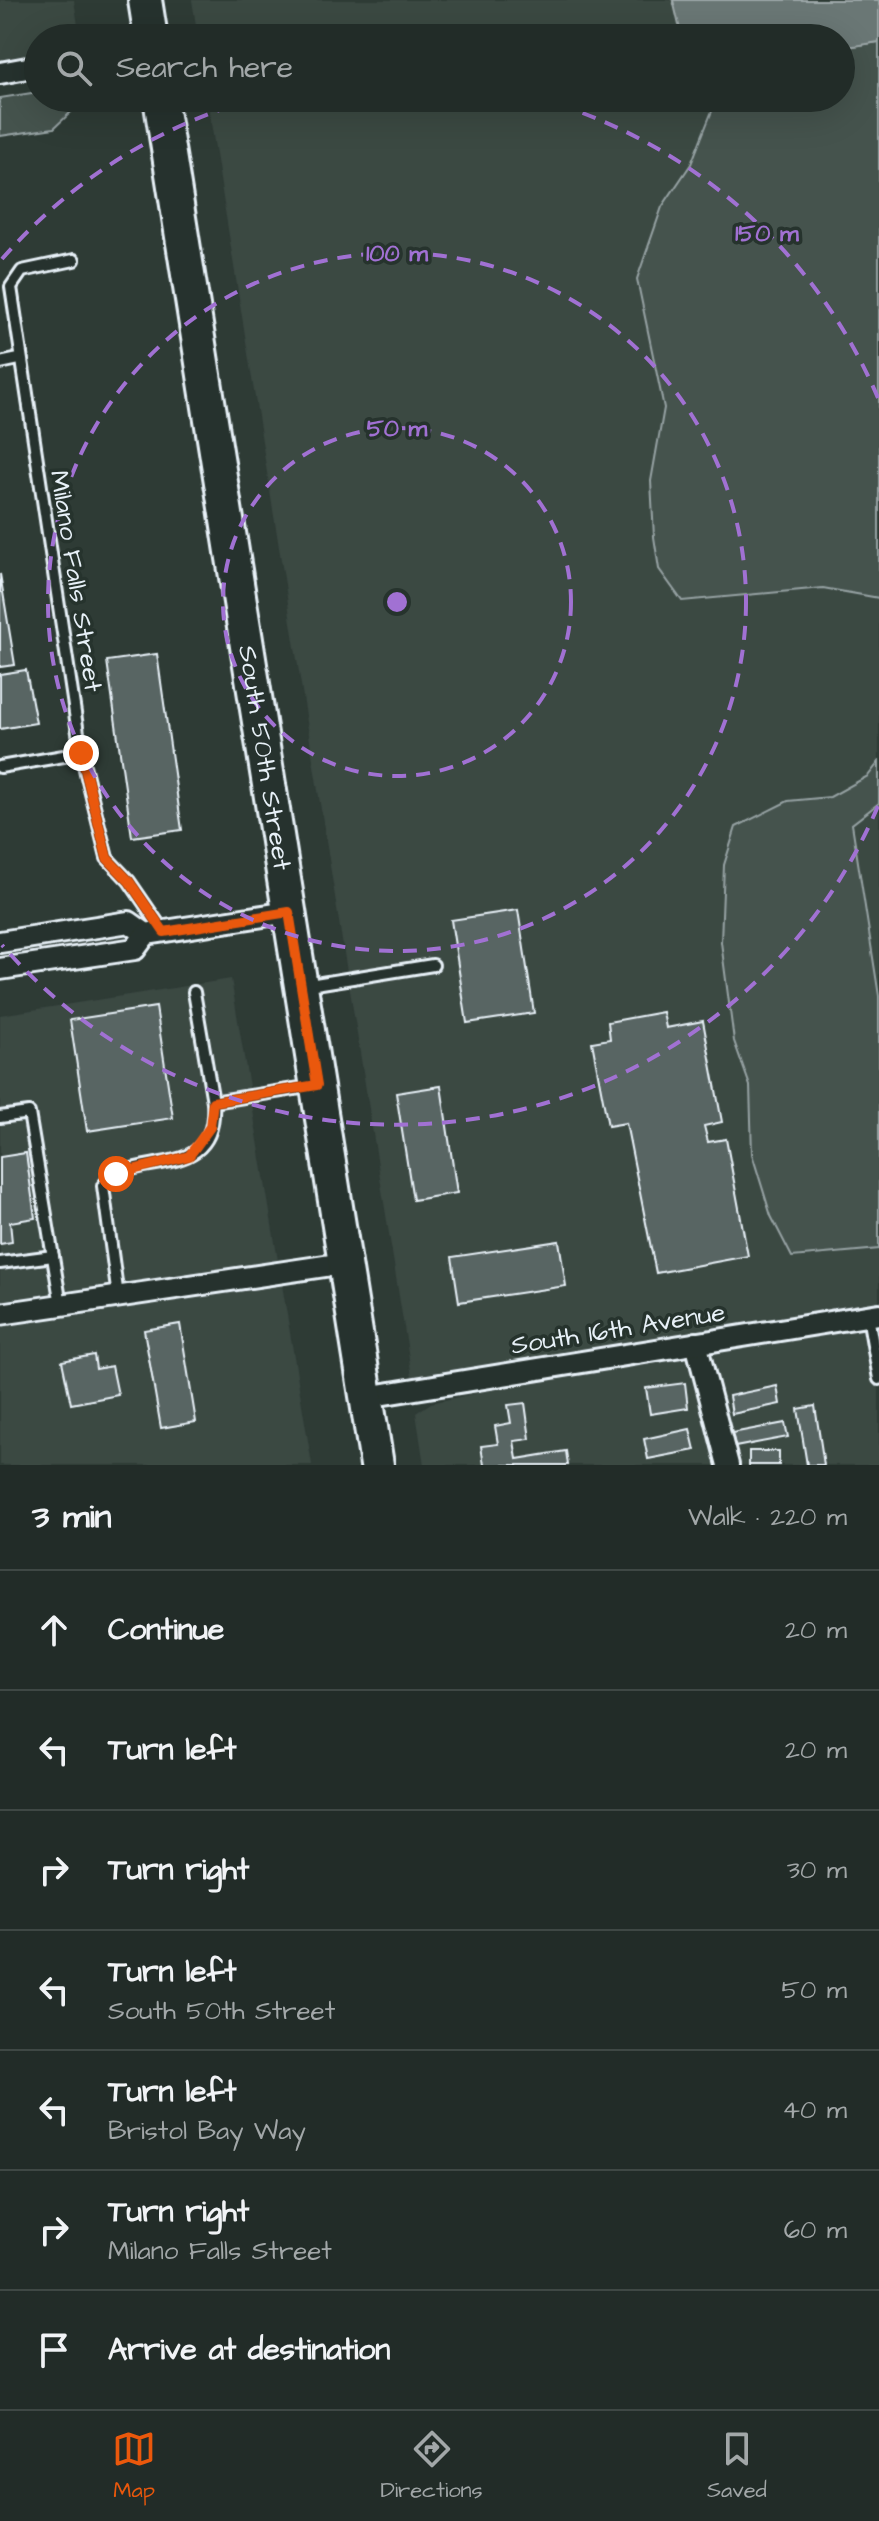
<!DOCTYPE html>
<html lang="en">
<head>
<meta charset="utf-8">
<style>
	body { margin:0; font-family:"Architects Daughter",sans-serif; background:#2a3430; color:#f1f3f6 }
	.stop { position:absolute; width:24px; height:24px; margin:-18px; border:6px solid #ea580c; border-radius:50%; background:#fff }
	.stop.end { background:#ea580c; border-color:#fff; box-shadow:0 2px 8px #0008 }
	.list { margin:0; padding:0; list-style:none }
	h2 { display:flex; justify-content:space-between; align-items:center; height:104px; margin:0; padding:0 32px; font-size:34px }
	h2 small { font-size:26px; font-weight:400; color:#a2a7a8 }
	.list li { display:grid; grid-template-columns:52px 1fr auto; gap:24px; align-items:center; box-sizing:border-box; height:120px; padding:0 32px; border-top:2px solid #3f4845 }
	.list b { display:block; font-size:30px; white-space:nowrap }
	.list p { margin:0; font-size:26px; white-space:nowrap; color:#a2a7a8 }
	.list em { font-size:26px; font-style:normal; color:#a2a7a8 }
	.icon { flex:none; width:44px; height:44px; fill:none; stroke:currentColor; stroke-width:2; stroke-linecap:round; stroke-linejoin:round }
	.map { position:relative; flex:none; width:879px; height:1465px; overflow:hidden }
	.search { position:absolute; background:#222c28; box-shadow:0 8px 32px #0002; left:24px; right:24px; top:24px; height:88px; display:flex; align-items:center; gap:20px; box-sizing:border-box; padding:0 28px; border-radius:44px; color:#a2a7a8; font-size:30px }
	.sheet { height:944px; background:#222c28 }
	nav { display:flex; justify-content:space-around; align-items:center; box-sizing:border-box; height:112px; border-top:2px solid #3f4845; background:#222c28; font-size:22px; color:#a2a7a8 }
	nav a { display:grid; justify-items:center; gap:4px }
	nav .on { color:#ea580c }
	.map>svg:first-child { display:block }
	.built { fill:#3b4843 }
	.green { fill:#45524e; stroke:#96a2a3; stroke-width:2 }
	.water { fill:#6b7775; stroke:#9da8a9; stroke-width:2 }
	.building { fill:#596563; stroke:#e8f1f8; stroke-width:2 }
	.lines { fill:none; stroke-linecap:round; stroke-linejoin:round }
	.service-casing { stroke:#e8f1f8; stroke-width:16 }
	.minor-casing { stroke:#e8f1f8; stroke-width:26 }
	.primary-casing { stroke:#e8f1f8; stroke-width:38 }
	.service { stroke:#26332d; stroke-width:10 }
	.minor { stroke:#26332d; stroke-width:20 }
	.primary { stroke:#26332d; stroke-width:32 }
	.route { stroke:#ea580c; stroke-width:10 }
	.ring { fill:none; stroke:#a171d3; stroke-width:4; stroke-dasharray:14 10 }
	.labels { text-anchor:middle; dominant-baseline:central; stroke-width:7; stroke-linejoin:round; paint-order:stroke }
	.street-label { font-size:26px; fill:#e8f1f8; stroke:#26332d }
	.centre { fill:#a171d3; stroke:#26332d; stroke-width:4 }
	.ring-label { font-size:24px; text-anchor:middle; font-weight:bold; fill:#a171d3; stroke:#26332d; stroke-width:7; stroke-linejoin:round; paint-order:stroke }
</style>
</head>
<body>
<div class="map">
<svg width="879" height="1465" viewBox="0 0 879 1465">
	<rect width="100%" height="100%" fill="#2e3b35"/>
	<filter id="ink" filterUnits="userSpaceOnUse"><feTurbulence type="fractalNoise" baseFrequency=".0125" numOctaves="2"/><feDisplacementMap in="SourceGraphic" scale="16" xChannelSelector="R" yChannelSelector="G"/><feConvolveMatrix kernelMatrix="1 2 1 2 8 2 1 2 1" color-interpolation-filters="sRGB"/></filter>
	<g filter="url(#ink)">
		<g class="built">
			<path d="M0 0H74L80 38H38V55L0 61Z"/>
			<path d="M192 0H879V1307L412 1377 207 98H841V38H198Z"/>
			<path d="M231 979 312 1465H0V1015Z"/>
			<path d="M879 1318V1465H424L416 1413 431 1403 673 1350Z"/>
		</g>
		<g class="green">
			<path d="M879 42V598L823 588 682 601 659 569 654 537 651 481 664 408 637 279 662 207 691 164 714 106 725 98H841V48Z"/>
			<path d="M38 92V98L85 99 54 128 0 136V98Z"/>
			<path d="M879 762V803L852 824 879 996V1249L792 1257 771 1216 752 1154 750 1086 734 1041 721 942 724 865 736 827 788 801 830 797 868 776Z"/>
		</g>
		<path class="water" d="M673 0H879V42L841 48V38H682Z"/>
		<g class="building">
			<path d="M0 574 15 665 0 667Z"/>
			<path d="M157 654 182 830 132 837 107 661Z"/>
			<path d="M26 670 36 723 0 729V674Z"/>
			<path d="M518 910 534 1013 467 1023 451 920Z"/>
			<path d="M156 1007 173 1118 87 1131 70 1020Z"/>
			<path d="M663 1012 666 1028 703 1021 722 1122 704 1126 708 1142 726 1139 748 1256 656 1273 626 1123 608 1126 592 1042 610 1039 608 1022Z"/>
			<path d="M441 1086 457 1193 413 1200 396 1093Z"/>
			<path d="M26 1153 35 1218 10 1222 12 1242 0 1244V1157Z"/>
			<path d="M559 1241 566 1286 459 1302 452 1257Z"/>
			<path d="M180 1324 196 1422 161 1428 144 1330Z"/>
			<path d="M94 1355 96 1369 112 1366 118 1395 71 1404 62 1361Z"/>
			<path d="M685 1383 688 1408 650 1414 646 1388Z"/>
			<path d="M777 1386 780 1404 732 1414 729 1396Z"/>
			<path d="M525 1403 530 1439 514 1441 517 1459 566 1451 568 1465H484L481 1446 498 1444 495 1426 511 1423 508 1405Z"/>
			<path d="M815 1406 824 1465H807L798 1409Z"/>
			<path d="M785 1423 788 1437 735 1447 732 1433Z"/>
			<path d="M690 1429 695 1450 648 1459 644 1439Z"/>
			<rect x="749" y="1451" width="30" height="14"/>
		</g>
		<g class="lines">
			<g class="service-casing">
				<g id="service">
					<path d="M74 260 22 271 11 287 81 753 107 858 129 881 164 932"/>
					<path d="M0 363 19 359"/>
					<path d="M0 767 81 753"/>
					<path d="M303 986 433 965"/>
					<path d="M213 1102 313 1086"/>
					<path d="M0 1117 29 1113 61 1305"/>
					<path d="M0 1263 53 1256"/>
					<path d="M118 1297 103 1186C130 1148 219 1186 213 1102L194 992"/>
					<path d="M868 1316 879 1379"/>
				</g>
			</g>
			<g class="minor-casing">
				<g id="minor">
					<path d="M0 73 38 66"/>
					<path d="M0 942 129 922 146 934 289 912"/>
					<path d="M0 969 135 949 146 934"/>
					<path d="M0 1314 345 1263"/>
					<path d="M696 1343 728 1465"/>
					<path d="M366 1397 879 1314"/>
				</g>
			</g>
			<g class="primary-casing">
				<g id="primary">
					<path d="M145 0 151 38"/>
					<path id="s1" d="M160 98 377 1465"/>
				</g>
			</g>
			<use href="#service" class="service"/>
			<use href="#minor" class="minor"/>
			<use href="#primary" class="primary"/>
		</g>
	</g>
	<g class="lines" filter="url(#ink)">
		<path class="route" d="M81 753 107 858 129 881 164 932 289 912 317 1085 213 1102 210 1127 189 1156 116 1174"/>
	</g>
	<g class="ring">
		<circle cx="397" cy="602" r="174"/>
		<circle cx="397" cy="602" r="349"/>
		<path d="M878 806A523 523 0 0 1 2 945M2 259A523 523 0 0 1 257 98M537 98A523 523 0 0 1 878 398"/>
	</g>
	<g class="labels">
		<g class="street-label">
			<text transform="translate(76 581) rotate(81)">Milano Falls Street</text>
			<text stroke="none"><textPath href="#s1" startOffset="668">South 50th Street</textPath></text>
			<text transform="translate(618 1329) rotate(-9)">South 16th Avenue</text>
		</g>
	</g>
	<circle cx="397" cy="602" r="12" class="centre"/>
	<g class="ring-label">
		<text x="767" y="241">150 m</text>
		<text x="397" y="261">100 m</text>
		<text x="397" y="436">50 m</text>
	</g>
</svg>
<div class="stop" style="left:116px;top:1174px"></div>
<div class="stop end" style="left:81px;top:753px"></div>
<div class="search"><svg class="icon" aria-label="search" viewBox="0 0 24 24"><circle cx="10" cy="10" r="6"/><path d="M15 15l6 6"/></svg>Search here</div>
</div>
<section class="sheet">
<h2>3 min<small>Walk · 220 m</small></h2>
<ul class="list">
<li><svg class="icon" aria-label="ahead" viewBox="0 0 24 24"><path d="M12 20V5M6 11l6-6 6 6"/></svg><div><b>Continue</b></div><em>20 m</em></li>
<li><svg class="icon" aria-label="left" viewBox="0 0 24 24"><path d="M17 20v-9H6M10 6l-5 5 5 5"/></svg><div><b>Turn left</b></div><em>20 m</em></li>
<li><svg class="icon" aria-label="right" viewBox="0 0 24 24"><path d="M7 20v-9h11M14 6l5 5-5 5"/></svg><div><b>Turn right</b></div><em>30 m</em></li>
<li><svg class="icon" aria-label="left" viewBox="0 0 24 24"><path d="M17 20v-9H6M10 6l-5 5 5 5"/></svg><div><b>Turn left</b><p>South 50th Street</p></div><em>50 m</em></li>
<li><svg class="icon" aria-label="left" viewBox="0 0 24 24"><path d="M17 20v-9H6M10 6l-5 5 5 5"/></svg><div><b>Turn left</b><p>Bristol Bay Way</p></div><em>40 m</em></li>
<li><svg class="icon" aria-label="right" viewBox="0 0 24 24"><path d="M7 20v-9h11M14 6l5 5-5 5"/></svg><div><b>Turn right</b><p>Milano Falls Street</p></div><em>60 m</em></li>
<li><svg class="icon" aria-label="arrive" viewBox="0 0 24 24"><path d="M6 21V4h12l-3 4 3 4H6"/></svg><div><b>Arrive at destination</b></div></li>
</ul>
</section>
<nav>
<a class="on"><svg class="icon" aria-label="map" viewBox="0 0 24 24"><path d="M3 6l6-2 6 2 6-2v14l-6 2-6-2-6 2zM9 4v14M15 6v14"/></svg>Map</a>
<a><svg class="icon" aria-label="directions" viewBox="0 0 24 24"><path d="M12 3l9 9-9 9-9-9zM9 14v-3h6M13 9l2 2-2 2"/></svg>Directions</a>
<a><svg class="icon" aria-label="saved" viewBox="0 0 24 24"><path d="M7 4h10v16l-5-4-5 4z"/></svg>Saved</a>
</nav>
</body>
</html>
